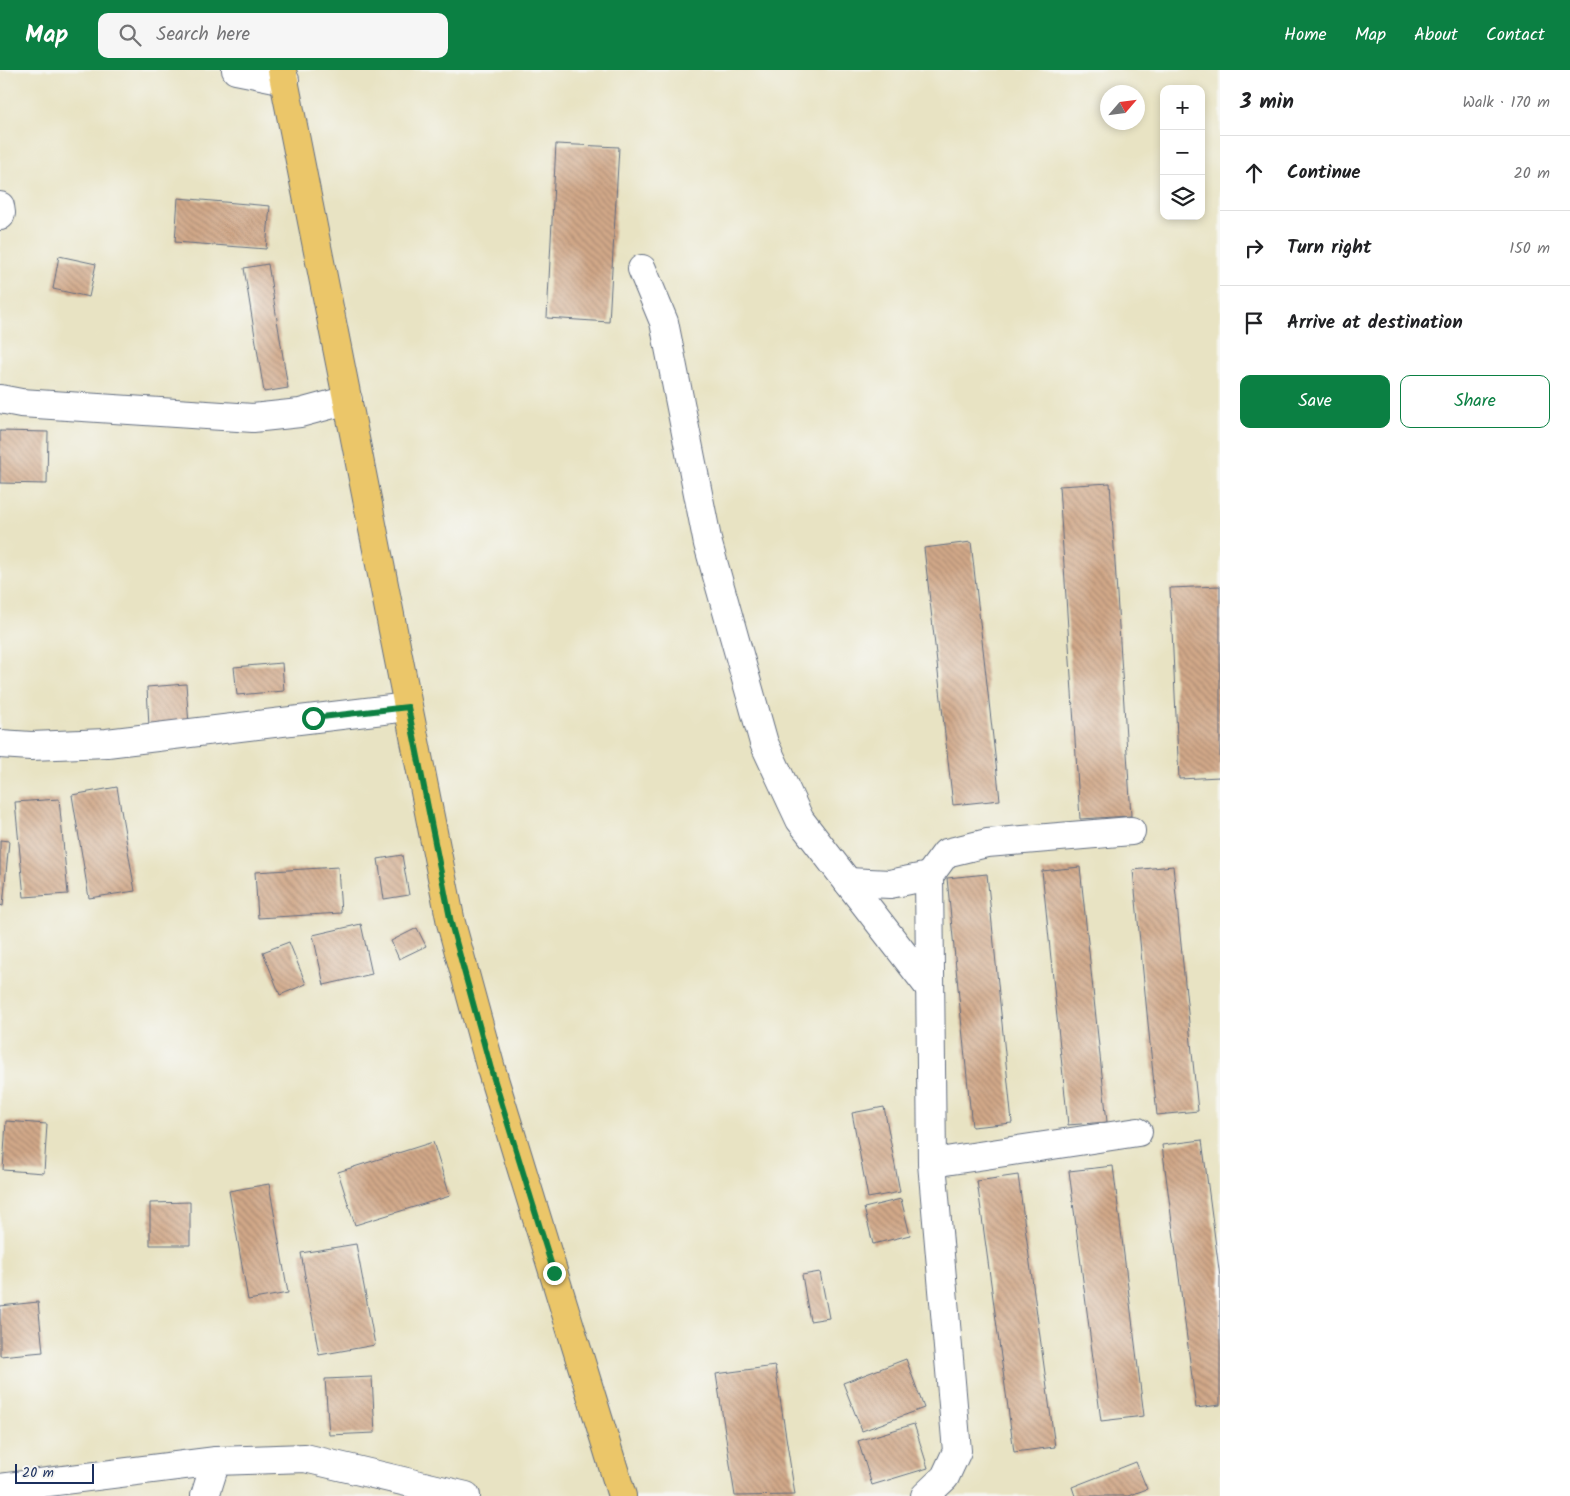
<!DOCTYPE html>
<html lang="en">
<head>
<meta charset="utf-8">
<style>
	body { margin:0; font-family:Kalam,sans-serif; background:#f6f6f6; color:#202124 }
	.controls { position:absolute; right:15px; top:15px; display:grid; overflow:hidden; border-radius:10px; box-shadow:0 2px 8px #0003 }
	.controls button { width:45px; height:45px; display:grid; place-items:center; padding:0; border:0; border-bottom:1px solid #e0e0e0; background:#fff; color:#202124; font:25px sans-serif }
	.compass { position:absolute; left:1100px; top:15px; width:45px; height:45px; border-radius:50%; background:#fff; box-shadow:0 2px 8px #0003; rotate:62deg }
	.scale { position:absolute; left:15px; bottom:12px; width:79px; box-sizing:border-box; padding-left:5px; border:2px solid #1b2f5e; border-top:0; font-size:14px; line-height:18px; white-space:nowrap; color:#1b2f5e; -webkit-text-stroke:4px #f6f6f2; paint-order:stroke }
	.stop { position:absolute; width:15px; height:15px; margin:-11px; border:4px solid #0b8043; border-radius:50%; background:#fff }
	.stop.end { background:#0b8043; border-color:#fff; box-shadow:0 1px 5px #0008 }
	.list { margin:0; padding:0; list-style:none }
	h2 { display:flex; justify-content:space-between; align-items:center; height:65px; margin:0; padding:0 20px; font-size:21px }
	h2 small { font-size:16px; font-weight:400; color:#757577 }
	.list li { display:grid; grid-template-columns:32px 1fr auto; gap:15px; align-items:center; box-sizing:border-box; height:75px; padding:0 20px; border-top:1px solid #e0e0e0 }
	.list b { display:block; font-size:19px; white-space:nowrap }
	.list em { font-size:16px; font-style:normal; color:#757577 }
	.actions { display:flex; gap:10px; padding:15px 20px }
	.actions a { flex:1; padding:11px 0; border:1px solid #0b8043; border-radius:10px; text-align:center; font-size:18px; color:#0b8043 }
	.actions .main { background:#0b8043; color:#fff }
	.icon { flex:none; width:28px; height:28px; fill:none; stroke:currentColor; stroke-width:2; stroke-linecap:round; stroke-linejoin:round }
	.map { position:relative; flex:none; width:1220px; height:1426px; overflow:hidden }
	header { display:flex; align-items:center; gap:30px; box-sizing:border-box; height:70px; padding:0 25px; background:#0b8043; color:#fff }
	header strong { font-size:24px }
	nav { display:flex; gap:28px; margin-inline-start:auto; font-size:18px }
	.search { width:350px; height:45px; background:#f6f6f6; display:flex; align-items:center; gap:12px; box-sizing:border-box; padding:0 18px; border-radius:10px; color:#757577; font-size:19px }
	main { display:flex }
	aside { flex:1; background:#fff }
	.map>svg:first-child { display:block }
	.building { fill:url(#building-back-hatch) }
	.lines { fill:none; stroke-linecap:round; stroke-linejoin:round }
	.minor-casing { stroke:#636e81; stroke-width:30 }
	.major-casing { stroke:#636e81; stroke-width:30 }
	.minor { stroke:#fff; stroke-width:28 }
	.major { stroke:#ebc669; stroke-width:28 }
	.route { stroke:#0b8043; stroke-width:6 }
</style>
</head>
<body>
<header>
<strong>Map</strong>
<div class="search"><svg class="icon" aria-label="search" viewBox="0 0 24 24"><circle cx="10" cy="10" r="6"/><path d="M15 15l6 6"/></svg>Search here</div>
<nav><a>Home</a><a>Map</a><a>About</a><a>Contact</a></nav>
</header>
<main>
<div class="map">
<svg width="1220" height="1426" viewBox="0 0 1220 1426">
	<defs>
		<pattern id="building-back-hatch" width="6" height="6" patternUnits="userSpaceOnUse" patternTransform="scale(1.25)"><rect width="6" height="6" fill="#d1a888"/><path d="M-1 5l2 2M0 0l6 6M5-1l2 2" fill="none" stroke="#a98972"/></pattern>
	</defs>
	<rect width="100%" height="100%" fill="#f6f6f2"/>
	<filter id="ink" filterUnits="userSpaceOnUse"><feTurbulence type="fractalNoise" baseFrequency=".02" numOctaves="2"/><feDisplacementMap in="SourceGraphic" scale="10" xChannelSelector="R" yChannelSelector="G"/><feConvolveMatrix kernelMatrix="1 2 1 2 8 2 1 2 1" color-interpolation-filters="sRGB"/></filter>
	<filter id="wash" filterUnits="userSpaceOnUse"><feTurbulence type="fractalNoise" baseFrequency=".0096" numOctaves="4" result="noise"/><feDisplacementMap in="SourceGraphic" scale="20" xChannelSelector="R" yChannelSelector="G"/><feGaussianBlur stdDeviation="1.12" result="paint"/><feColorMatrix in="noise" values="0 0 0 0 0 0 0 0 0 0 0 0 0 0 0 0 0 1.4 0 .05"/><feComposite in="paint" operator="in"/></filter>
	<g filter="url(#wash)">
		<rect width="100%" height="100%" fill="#e8e3c3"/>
		<g id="blocks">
			<g class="building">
				<path d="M556 74 619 77 609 252 547 248Z"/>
				<path d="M178 128 270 136 266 179 175 172Z"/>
				<path d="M59 186 96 194 89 227 53 219Z"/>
				<path d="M268 194 288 318 264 322 244 198Z"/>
				<path d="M0 361 48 362 47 414 0 413Z"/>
				<path d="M1110 413 1131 746 1080 749 1059 416Z"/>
				<path d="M971 472 1000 730 953 735 924 478Z"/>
				<path d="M1220 516V707L1179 709 1170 518Z"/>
				<path d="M282 593 284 621 237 625 234 597Z"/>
				<path d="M186 614 189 655 149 657 147 617Z"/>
				<path d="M117 717 135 821 89 828 72 725Z"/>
				<path d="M59 729 68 824 24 827 15 732Z"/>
				<path d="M0 770 9 771 3 836 0 835Z"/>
				<path d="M402 785 409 825 384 829 378 789Z"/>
				<path d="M1173 796 1198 1041 1157 1045 1133 800Z"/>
				<path d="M338 797 341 843 258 848 255 802Z"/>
				<path d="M1080 797 1107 1052 1068 1055 1042 801Z"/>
				<path d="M987 804 1012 1053 972 1057 947 808Z"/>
				<path d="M361 854 372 904 324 915 313 865Z"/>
				<path d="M417 858 426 876 399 889 391 871Z"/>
				<path d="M289 872 306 914 280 925 263 882Z"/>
				<path d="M884 1037 900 1122 868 1128 852 1043Z"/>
				<path d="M6 1051 47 1054 44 1103 3 1100Z"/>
				<path d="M1202 1070 1220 1207V1335L1196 1338 1162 1075Z"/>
				<path d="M433 1072 450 1126 355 1155 338 1102Z"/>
				<path d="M1113 1096 1144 1346 1101 1351 1069 1101Z"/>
				<path d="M1018 1105 1055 1377 1014 1382 977 1111Z"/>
				<path d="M269 1114 288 1223 248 1230 229 1121Z"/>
				<path d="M901 1129 910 1165 873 1174 864 1138Z"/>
				<path d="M190 1132V1175H150V1133Z"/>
				<path d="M356 1174 375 1275 319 1285 301 1183Z"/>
				<path d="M820 1202 829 1248 810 1251 802 1205Z"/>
				<path d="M38 1232 43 1282 0 1286V1236Z"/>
				<path d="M906 1289 924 1338 862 1361 843 1313Z"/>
				<path d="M775 1296 795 1425 735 1426 716 1304Z"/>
				<path d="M372 1307 375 1363 329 1365 325 1309Z"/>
				<path d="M914 1354 928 1398 872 1415 858 1371Z"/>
				<path d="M1136 1392 1147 1419 1128 1426H1075L1072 1417Z"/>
			</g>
		</g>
	</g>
	<g filter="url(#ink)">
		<use href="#blocks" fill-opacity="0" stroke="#636e81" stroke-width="1"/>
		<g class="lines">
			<g class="minor-casing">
				<g id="minor">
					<path d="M236 0 285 10"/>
					<path d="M0 136 1 143 0 146"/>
					<path d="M642 199 664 252 708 474 764 673 800 750 929 917"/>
					<path d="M0 329 21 333 253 348 300 343 348 330"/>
					<path d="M0 674 31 676 107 673 408 637"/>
					<path d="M848 812 890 814 929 806"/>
					<path d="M932 1093 1138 1062"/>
					<path d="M0 1418 216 1391 305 1388 466 1426"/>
					<path d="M205 1426 216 1391"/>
					<path d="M925 1426 945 1407 957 1381 932 1093 929 806 946 783 987 773 1131 761"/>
				</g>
			</g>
			<g class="major-casing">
				<path id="major" d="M282 0 451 853 491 999 622 1426"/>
			</g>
			<use href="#minor" class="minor"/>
			<use href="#major" class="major"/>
		</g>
	</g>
	<g class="lines" filter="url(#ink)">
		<path class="route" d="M313 648 408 637 451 853 491 999 554 1203"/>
	</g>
</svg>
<div class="controls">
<button>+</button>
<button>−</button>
<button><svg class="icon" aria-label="layers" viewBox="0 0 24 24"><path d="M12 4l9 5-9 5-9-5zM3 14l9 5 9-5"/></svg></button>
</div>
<svg class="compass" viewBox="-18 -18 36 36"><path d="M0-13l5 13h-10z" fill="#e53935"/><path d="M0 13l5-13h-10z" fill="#757577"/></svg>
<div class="scale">20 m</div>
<div class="stop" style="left:313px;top:648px"></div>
<div class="stop end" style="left:554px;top:1203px"></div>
</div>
<aside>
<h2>3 min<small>Walk · 170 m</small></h2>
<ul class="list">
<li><svg class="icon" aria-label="ahead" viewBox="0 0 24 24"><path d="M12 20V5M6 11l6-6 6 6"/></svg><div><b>Continue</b></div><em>20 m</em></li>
<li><svg class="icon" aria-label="right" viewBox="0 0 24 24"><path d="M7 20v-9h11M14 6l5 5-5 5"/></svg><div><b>Turn right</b></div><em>150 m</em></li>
<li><svg class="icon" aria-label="arrive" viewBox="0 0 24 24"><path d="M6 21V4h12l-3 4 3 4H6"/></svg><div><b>Arrive at destination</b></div></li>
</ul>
<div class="actions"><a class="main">Save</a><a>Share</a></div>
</aside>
</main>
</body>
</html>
